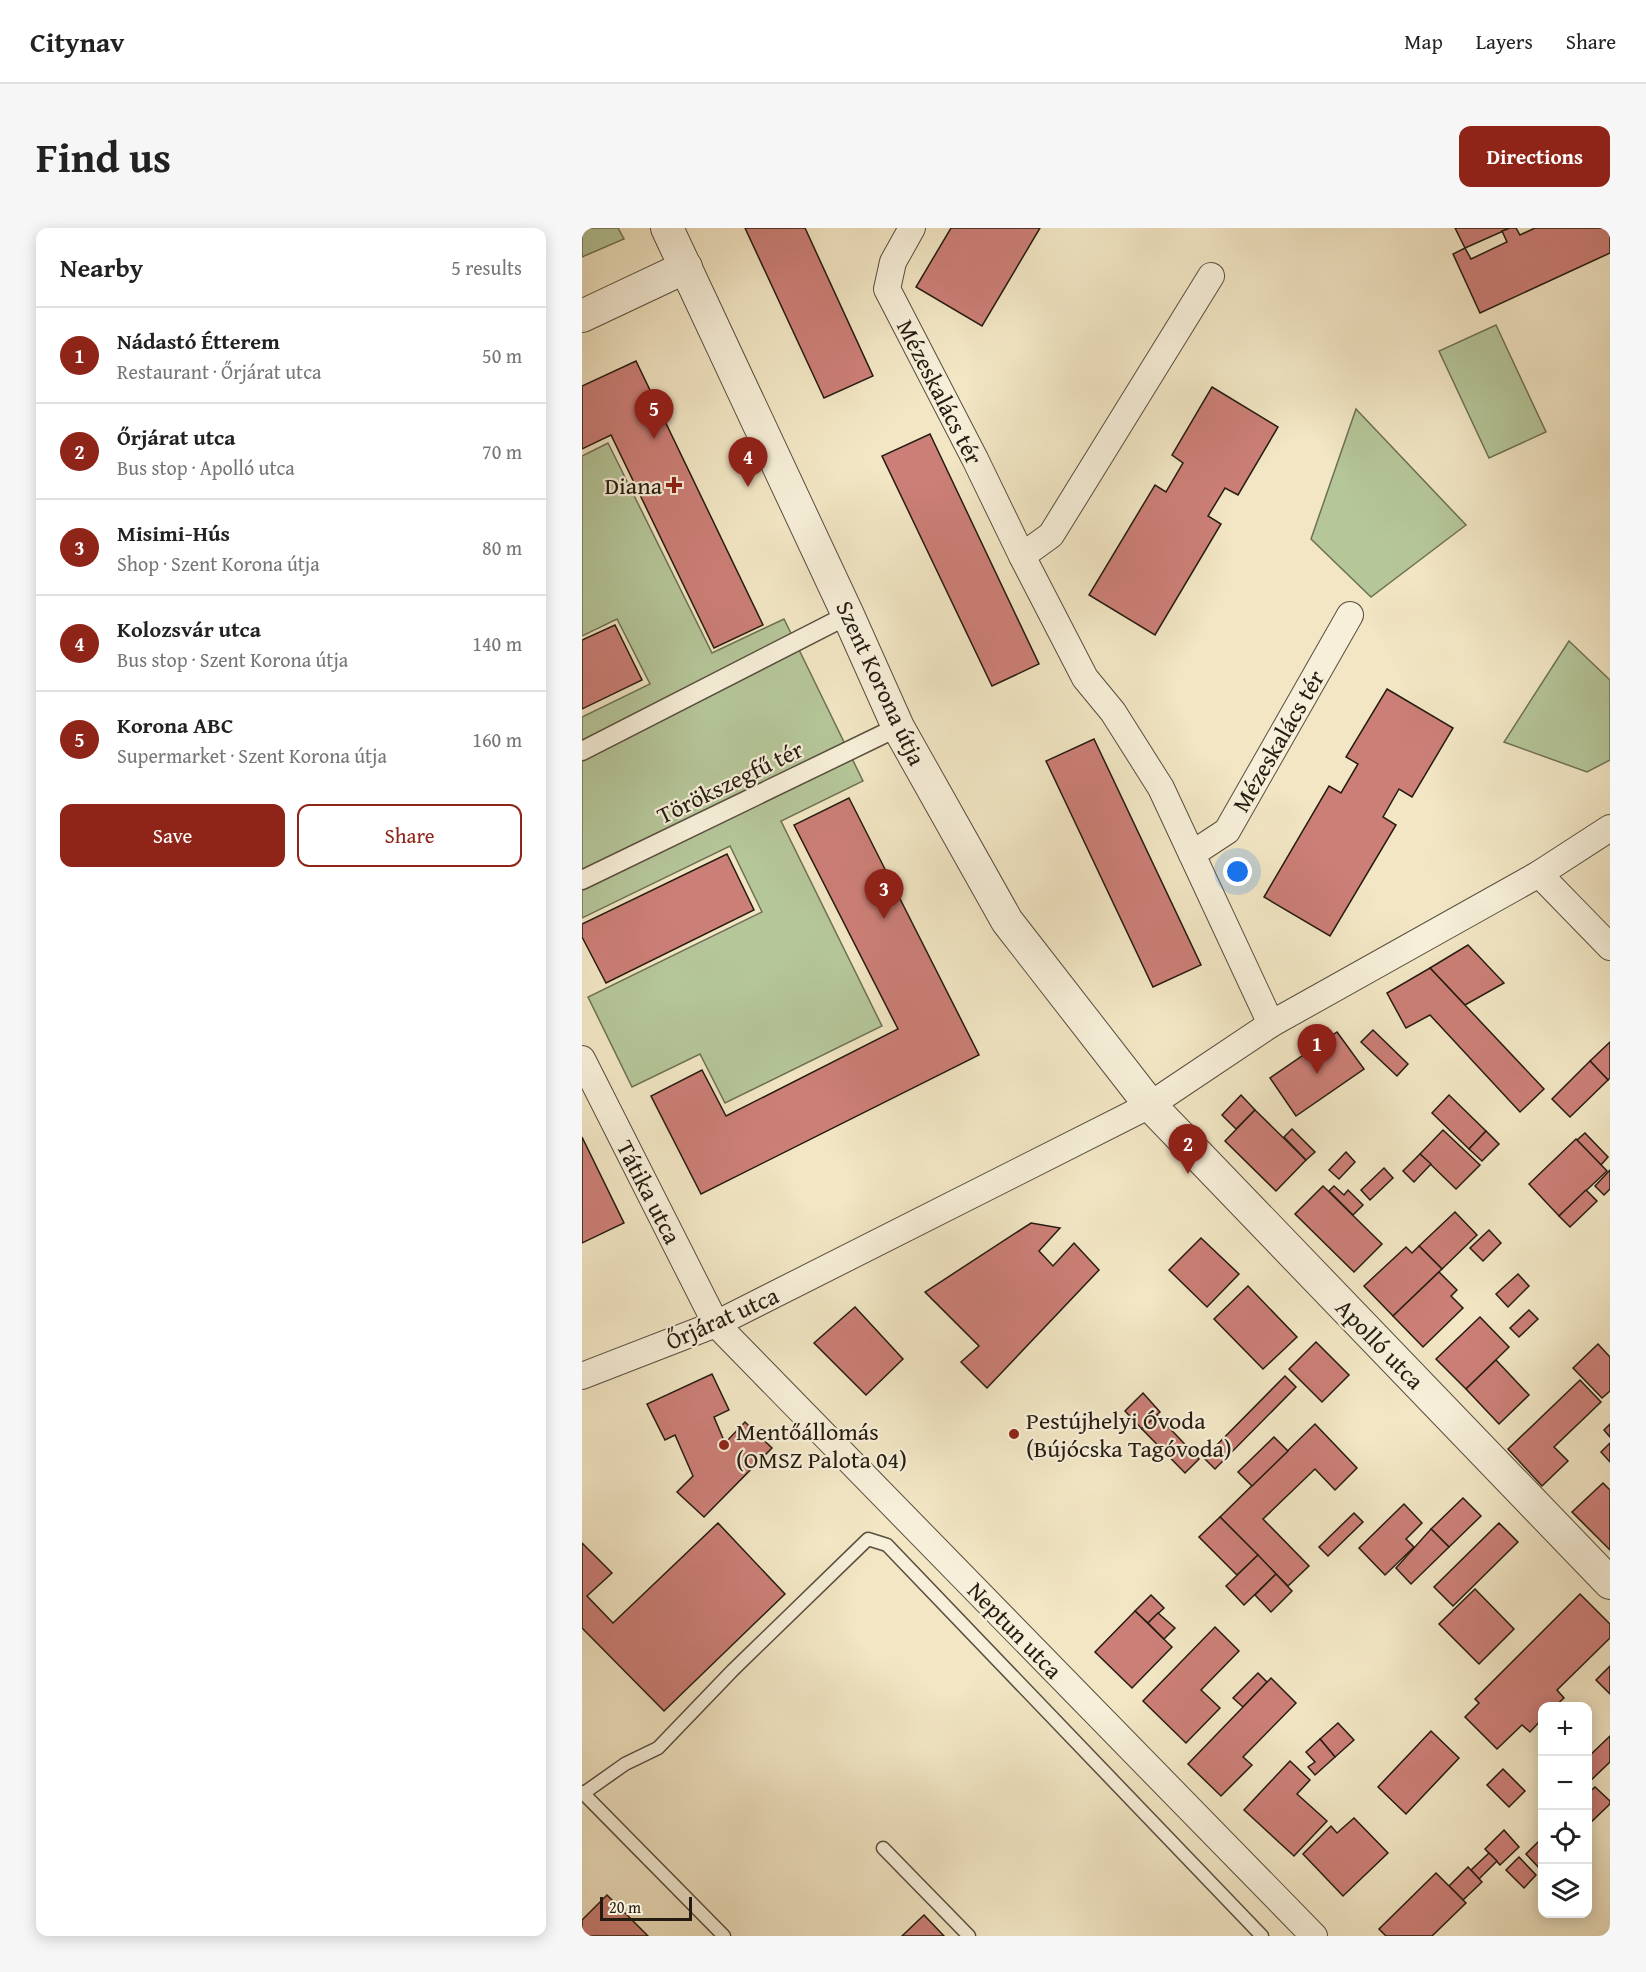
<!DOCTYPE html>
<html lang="en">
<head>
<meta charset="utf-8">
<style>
	body { margin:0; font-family:"Gentium Book Plus",serif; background:#f6f6f6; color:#222 }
	.controls { position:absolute; right:18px; bottom:18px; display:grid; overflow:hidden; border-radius:12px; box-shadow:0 3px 15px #0003 }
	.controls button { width:54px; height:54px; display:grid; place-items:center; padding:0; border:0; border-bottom:2px solid #e0e0e0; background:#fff; color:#222; font:30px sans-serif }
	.scale { position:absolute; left:18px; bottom:15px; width:92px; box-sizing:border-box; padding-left:6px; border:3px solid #251c11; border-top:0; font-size:16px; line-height:21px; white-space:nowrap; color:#251c11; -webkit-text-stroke:4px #f7efd9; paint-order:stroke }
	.you { position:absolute; left:656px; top:644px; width:21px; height:21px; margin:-15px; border:4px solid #fff; border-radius:50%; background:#1a73e8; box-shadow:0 0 0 9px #1a73e833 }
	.badge { display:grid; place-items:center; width:39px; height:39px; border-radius:50%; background:#8f2418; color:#fff; font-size:20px; font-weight:700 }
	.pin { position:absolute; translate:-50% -50px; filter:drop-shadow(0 2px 3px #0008) }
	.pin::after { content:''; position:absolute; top:32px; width:21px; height:18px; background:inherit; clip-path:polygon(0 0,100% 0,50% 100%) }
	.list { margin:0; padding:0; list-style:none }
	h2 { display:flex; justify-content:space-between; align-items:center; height:78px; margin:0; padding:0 24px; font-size:26px }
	h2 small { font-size:20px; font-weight:400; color:#767676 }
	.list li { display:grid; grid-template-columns:39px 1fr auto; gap:18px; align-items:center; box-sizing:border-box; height:96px; padding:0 24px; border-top:2px solid #e0e0e0 }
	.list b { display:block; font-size:22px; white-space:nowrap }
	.list p { margin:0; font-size:20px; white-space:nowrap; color:#767676 }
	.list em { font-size:20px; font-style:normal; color:#767676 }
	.actions { display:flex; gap:12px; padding:18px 24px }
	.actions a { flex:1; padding:14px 0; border:2px solid #8f2418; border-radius:12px; text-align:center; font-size:21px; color:#8f2418 }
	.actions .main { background:#8f2418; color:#fff }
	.icon { flex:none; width:33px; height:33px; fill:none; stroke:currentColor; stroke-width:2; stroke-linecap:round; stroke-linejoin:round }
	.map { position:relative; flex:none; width:1028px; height:1708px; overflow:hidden; border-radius:12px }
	header { display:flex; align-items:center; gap:36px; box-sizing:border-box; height:84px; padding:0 30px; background:#fff; border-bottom:2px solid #e0e0e0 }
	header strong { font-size:28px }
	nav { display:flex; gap:33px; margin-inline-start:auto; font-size:21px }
	.intro { display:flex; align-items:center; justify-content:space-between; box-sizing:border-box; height:144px; padding:0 36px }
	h1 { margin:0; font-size:42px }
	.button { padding:15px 27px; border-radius:12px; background:#8f2418; color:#fff; font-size:21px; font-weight:700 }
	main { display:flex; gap:36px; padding:0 36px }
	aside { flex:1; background:#fff; border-radius:12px; box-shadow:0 3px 15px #0003 }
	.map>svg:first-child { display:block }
	.green { fill:#b5c699; stroke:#6d7155; stroke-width:1.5 }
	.building { fill:#cc7f77; stroke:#251c11; stroke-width:1.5 }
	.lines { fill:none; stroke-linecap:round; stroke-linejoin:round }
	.service-casing { stroke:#584e3e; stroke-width:15 }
	.pedestrian-casing { stroke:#584e3e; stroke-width:21 }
	.minor-casing { stroke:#584e3e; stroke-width:28 }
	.tertiary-casing { stroke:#584e3e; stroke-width:34 }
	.service { stroke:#f7efd9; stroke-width:12 }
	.pedestrian { stroke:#f7efd9; stroke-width:18 }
	.minor { stroke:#f7efd9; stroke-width:26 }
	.tertiary { stroke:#f7efd9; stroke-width:32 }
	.poi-dot { fill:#8f2418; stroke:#f7efd9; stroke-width:2 }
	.labels { text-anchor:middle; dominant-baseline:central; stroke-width:4.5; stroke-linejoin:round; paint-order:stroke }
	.street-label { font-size:24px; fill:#251c11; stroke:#f7efd9 }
	.poi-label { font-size:24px; fill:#251c11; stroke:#f7efd9; text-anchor:start }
</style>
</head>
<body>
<header>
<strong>Citynav</strong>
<nav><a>Map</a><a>Layers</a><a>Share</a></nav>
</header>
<div class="intro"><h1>Find us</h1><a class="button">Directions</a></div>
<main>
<aside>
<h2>Nearby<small>5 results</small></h2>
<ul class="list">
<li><span class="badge">1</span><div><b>Nádastó Étterem</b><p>Restaurant · Őrjárat utca</p></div><em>50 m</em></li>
<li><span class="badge">2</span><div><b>Őrjárat utca</b><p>Bus stop · Apolló utca</p></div><em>70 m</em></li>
<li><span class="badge">3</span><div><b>Misimi-Hús</b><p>Shop · Szent Korona útja</p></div><em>80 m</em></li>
<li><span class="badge">4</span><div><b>Kolozsvár utca</b><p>Bus stop · Szent Korona útja</p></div><em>140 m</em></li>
<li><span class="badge">5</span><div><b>Korona ABC</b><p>Supermarket · Szent Korona útja</p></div><em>160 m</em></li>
</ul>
<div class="actions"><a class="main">Save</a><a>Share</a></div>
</aside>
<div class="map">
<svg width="1028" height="1708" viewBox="0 0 1028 1708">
	<rect width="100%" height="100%" fill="#f2e6c4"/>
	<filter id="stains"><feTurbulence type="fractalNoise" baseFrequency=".00333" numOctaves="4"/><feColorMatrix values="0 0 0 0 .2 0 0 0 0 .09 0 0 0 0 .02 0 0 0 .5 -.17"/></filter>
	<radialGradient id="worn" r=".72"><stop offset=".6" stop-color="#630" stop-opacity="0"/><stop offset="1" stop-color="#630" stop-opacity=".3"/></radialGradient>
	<g class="green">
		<path d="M0 0H36L42 11 0 29Z"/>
		<path d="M914 97 964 204 907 230 857 123Z"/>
		<path d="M774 181 884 297 789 369 729 311Z"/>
		<path d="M26 215 130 425 202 391 281 553 199 593 300 798 143 875 118 826 50 859 6 769 180 684 148 618 0 690V489L68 456 35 391 0 408V228Z"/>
		<path d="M987 413 1028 452V532L1005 544 922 514Z"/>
	</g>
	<g class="building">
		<path d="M163 0H223L291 148 242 170Z"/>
		<path d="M369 0H458L400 98 334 59Z"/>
		<path d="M873 0H928L883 20Z"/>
		<path d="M928 0H934L938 7 953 0H1028V25L898 85 871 26 883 20 889 31 925 14 920 3Z"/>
		<path d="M54 133 181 397 132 420 29 207 0 221V158Z"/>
		<path d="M630 159 696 199 656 267 643 260 626 288 639 296 573 407 507 367 573 257 584 264 601 235 590 227Z"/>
		<path d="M348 206 457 436 410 458 300 228Z"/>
		<path d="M33 397 60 452 0 481V412Z"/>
		<path d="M805 461 871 500 830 569 817 561 801 589 814 597 748 708 682 669 747 558 759 565 776 536 764 529Z"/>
		<path d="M512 511 619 737 571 759 464 533Z"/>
		<path d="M267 570 397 827 119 966 69 868 120 842 144 888 316 801 212 597Z"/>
		<path d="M145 626 172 682 24 755 0 709V696Z"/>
		<path d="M886 717 922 755 883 777 848 740Z"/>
		<path d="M848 740 962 861 938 884 848 787 824 800 805 765Z"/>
		<path d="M791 802 826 836 815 848 779 814Z"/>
		<path d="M755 804 782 841 714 888 688 850Z"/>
		<path d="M1028 814V850L1026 852 1008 833Z"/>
		<path d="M1008 833 1026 852 988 889 970 871Z"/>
		<path d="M659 867 673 882 654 901 640 887Z"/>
		<path d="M867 867 904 903 887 921 850 885Z"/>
		<path d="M673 882 724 932 694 963 643 913Z"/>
		<path d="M710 901 733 924 724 932 702 909Z"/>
		<path d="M861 902 898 937 874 961 838 926Z"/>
		<path d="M904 903 917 916 900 933 887 921Z"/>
		<path d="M1003 905 1026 929 1019 937 995 912Z"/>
		<path d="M0 909 42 995 0 1015Z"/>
		<path d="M994 911 1025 943 977 988 947 956Z"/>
		<path d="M764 924 773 934 757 951 747 942Z"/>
		<path d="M838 926 849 936 832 954 821 943Z"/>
		<path d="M802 940 811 950 788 972 779 962Z"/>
		<path d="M1028 942V961L1022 967 1013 958Z"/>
		<path d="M741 958 800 1016 772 1044 713 986Z"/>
		<path d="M752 958 762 967 766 962 781 977 771 987 747 963Z"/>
		<path d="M1004 962 1015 973 988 999 977 988Z"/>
		<path d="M873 984 895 1007 860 1041 837 1018Z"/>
		<path d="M449 995 478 1000 457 1023 471 1038 492 1015 517 1042 405 1160 379 1134 397 1118 343 1064Z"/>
		<path d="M907 1002 919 1015 901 1033 888 1020Z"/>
		<path d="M619 1010 657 1046 625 1079 587 1042Z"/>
		<path d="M837 1018 860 1041 811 1088 782 1058 824 1019 830 1025Z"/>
		<path d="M857 1044 875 1062 869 1068 881 1080 841 1119 811 1088Z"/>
		<path d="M936 1046 947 1058 926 1079 914 1066Z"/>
		<path d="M666 1058 715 1109 681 1141 632 1091Z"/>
		<path d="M273 1079 321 1131 284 1167 232 1115Z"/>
		<path d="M947 1082 956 1091 937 1109 928 1100Z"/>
		<path d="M898 1089 927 1119 884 1161 854 1131Z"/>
		<path d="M734 1114 767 1147 740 1174 707 1141Z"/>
		<path d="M1016 1116 1028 1129V1163L1020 1170 991 1140Z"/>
		<path d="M914 1132 947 1167 917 1196 884 1161Z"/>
		<path d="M130 1146 147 1182 132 1189 143 1215 163 1194 190 1220 122 1289 95 1264 111 1248 93 1207 83 1212 65 1176Z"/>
		<path d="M703 1148 714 1159 633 1241 622 1230Z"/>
		<path d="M998 1152 1019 1174 972 1219 986 1233 960 1258 926 1221Z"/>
		<path d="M561 1165 578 1184 560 1201 543 1183Z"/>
		<path d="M575 1187 617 1231 603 1245 560 1201Z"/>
		<path d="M733 1196 775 1240 753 1262 733 1241 681 1291 727 1338 706 1358 638 1289Z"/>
		<path d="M1028 1196V1209L1022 1202Z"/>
		<path d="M692 1209 706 1223 670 1258 656 1244Z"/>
		<path d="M1028 1215V1234L1019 1224Z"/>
		<path d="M1021 1255 1028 1262V1322L990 1284Z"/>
		<path d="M881 1270 899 1288 867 1319 849 1301Z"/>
		<path d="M822 1276 840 1295 824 1311 832 1319 803 1347 777 1320Z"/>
		<path d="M772 1285 781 1294 746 1328 737 1319Z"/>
		<path d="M638 1289 676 1327 655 1347 617 1309Z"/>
		<path d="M136 1295 203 1366 82 1483 0 1400V1315L30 1345 5 1368 31 1395Z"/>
		<path d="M917 1295 936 1314 871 1378 852 1359Z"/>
		<path d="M849 1301 867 1319 829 1356 814 1340Z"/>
		<path d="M676 1327 694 1346 662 1377 644 1358Z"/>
		<path d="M694 1346 710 1363 689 1384 673 1367Z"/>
		<path d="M893 1361 932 1401 897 1436 857 1396Z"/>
		<path d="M998 1366 1028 1396V1410L975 1462 982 1470 973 1478H960V1491L948 1504 940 1497 915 1521 883 1489 897 1475 893 1471Z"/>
		<path d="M569 1367 582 1380 566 1395 553 1383Z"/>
		<path d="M553 1383 590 1419 550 1460 513 1424Z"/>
		<path d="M576 1385 593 1400 582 1411 566 1395Z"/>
		<path d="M633 1399 657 1423 619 1462 638 1480 604 1515 561 1473Z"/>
		<path d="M1028 1438V1466L1014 1452Z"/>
		<path d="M676 1445 685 1454 661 1479 651 1470Z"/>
		<path d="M689 1450 714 1475 661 1529 670 1537 639 1568 606 1536Z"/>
		<path d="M756 1495 772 1512 753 1529 738 1511Z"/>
		<path d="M849 1503 877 1530 824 1586 796 1559Z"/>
		<path d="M1028 1508V1534L1005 1556V1530Z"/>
		<path d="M738 1511 753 1529 733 1547 726 1539 733 1534 724 1524Z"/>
		<path d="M708 1533 728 1552 715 1566 745 1593 712 1628 662 1582Z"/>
		<path d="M921 1541 943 1563 927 1579 905 1557Z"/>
		<path d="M1013 1559 1028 1573V1576L1005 1598V1566Z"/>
		<path d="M772 1590 806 1625 761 1668 721 1626 749 1598 755 1605Z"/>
		<path d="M922 1602 937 1619 918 1637 903 1621Z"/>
		<path d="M960 1610V1643L944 1626Z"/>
		<path d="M907 1625 915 1633 897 1651 889 1642Z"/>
		<path d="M937 1629 954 1647 942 1660 924 1642Z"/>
		<path d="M886 1639 900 1654 881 1672 867 1658Z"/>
		<path d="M854 1645 884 1675 850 1708H804L797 1701Z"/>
		<path d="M25 1667 66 1708H4L0 1704V1692Z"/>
		<path d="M342 1687 362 1708H320Z"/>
	</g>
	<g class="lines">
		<g class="service-casing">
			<g id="service">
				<path d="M0 1564 142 1708"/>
				<path d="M2 1565 43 1536 76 1520 151 1442 286 1311 305 1317 680 1708"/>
				<path d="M301 1620 387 1708"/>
			</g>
		</g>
		<g class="pedestrian-casing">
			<g id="pedestrian">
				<path d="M0 523 266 387"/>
				<path d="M0 652 316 499"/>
			</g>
		</g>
		<g class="minor-casing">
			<g id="minor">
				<path d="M330 0 311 34 305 61 393 231 440 328 503 450 531 484 579 560 689 796"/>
				<path d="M440 328 469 307 629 48"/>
				<path d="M610 626 645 603 768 387"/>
				<path d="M957 646 1028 719"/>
				<path d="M0 831 134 1096 732 1708"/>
				<path d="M0 1148 134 1096 568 877 689 796 957 646 1028 600"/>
			</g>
		</g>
		<g class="tertiary-casing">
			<g id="tertiary">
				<path d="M85 0 266 387 316 499 425 693 568 877 1028 1355"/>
				<path d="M0 88 104 39"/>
			</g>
		</g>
		<use href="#service" class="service"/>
		<use href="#pedestrian" class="pedestrian"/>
		<use href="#minor" class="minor"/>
		<use href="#tertiary" class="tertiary"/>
	</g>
	<g class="poi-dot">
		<path d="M89 248h6v6h6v6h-6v6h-6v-6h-6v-6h6z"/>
		<circle cx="432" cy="1206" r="6"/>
		<circle cx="142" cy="1217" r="6"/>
	</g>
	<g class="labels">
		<g class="street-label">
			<text transform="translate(358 164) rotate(63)">Mézeskalács tér</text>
			<text transform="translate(299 455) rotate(65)">Szent Korona útja</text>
			<text transform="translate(696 513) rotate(-60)">Mézeskalács tér</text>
			<text transform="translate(148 554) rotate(-26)">Törökszegfű tér</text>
			<text transform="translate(67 964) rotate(63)">Tátika utca</text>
			<text transform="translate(140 1090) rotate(-24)">Őrjárat utca</text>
			<text transform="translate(798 1116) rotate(46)">Apolló utca</text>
			<text transform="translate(433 1402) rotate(46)">Neptun utca</text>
		</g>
		<g class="poi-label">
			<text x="80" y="257" text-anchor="end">Diana</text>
			<text x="444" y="1192">Pestújhelyi Óvoda<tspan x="444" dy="28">(Bújócska Tagóvoda)</tspan></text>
			<text x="154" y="1203">Mentőállomás<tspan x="154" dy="28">(OMSZ Palota 04)</tspan></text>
		</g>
	</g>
	<rect width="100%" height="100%" filter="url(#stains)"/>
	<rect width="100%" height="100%" fill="url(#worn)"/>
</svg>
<div class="controls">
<button>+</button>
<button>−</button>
<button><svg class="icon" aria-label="locate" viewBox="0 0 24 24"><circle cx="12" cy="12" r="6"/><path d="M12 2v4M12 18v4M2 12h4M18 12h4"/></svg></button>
<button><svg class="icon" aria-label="layers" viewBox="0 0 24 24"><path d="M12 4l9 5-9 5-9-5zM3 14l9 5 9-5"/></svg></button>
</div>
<div class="scale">20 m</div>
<div class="you"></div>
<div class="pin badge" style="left:735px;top:846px">1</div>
<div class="pin badge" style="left:606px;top:946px">2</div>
<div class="pin badge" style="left:302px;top:691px">3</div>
<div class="pin badge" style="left:166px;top:259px">4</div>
<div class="pin badge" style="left:72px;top:211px">5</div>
</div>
</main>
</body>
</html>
